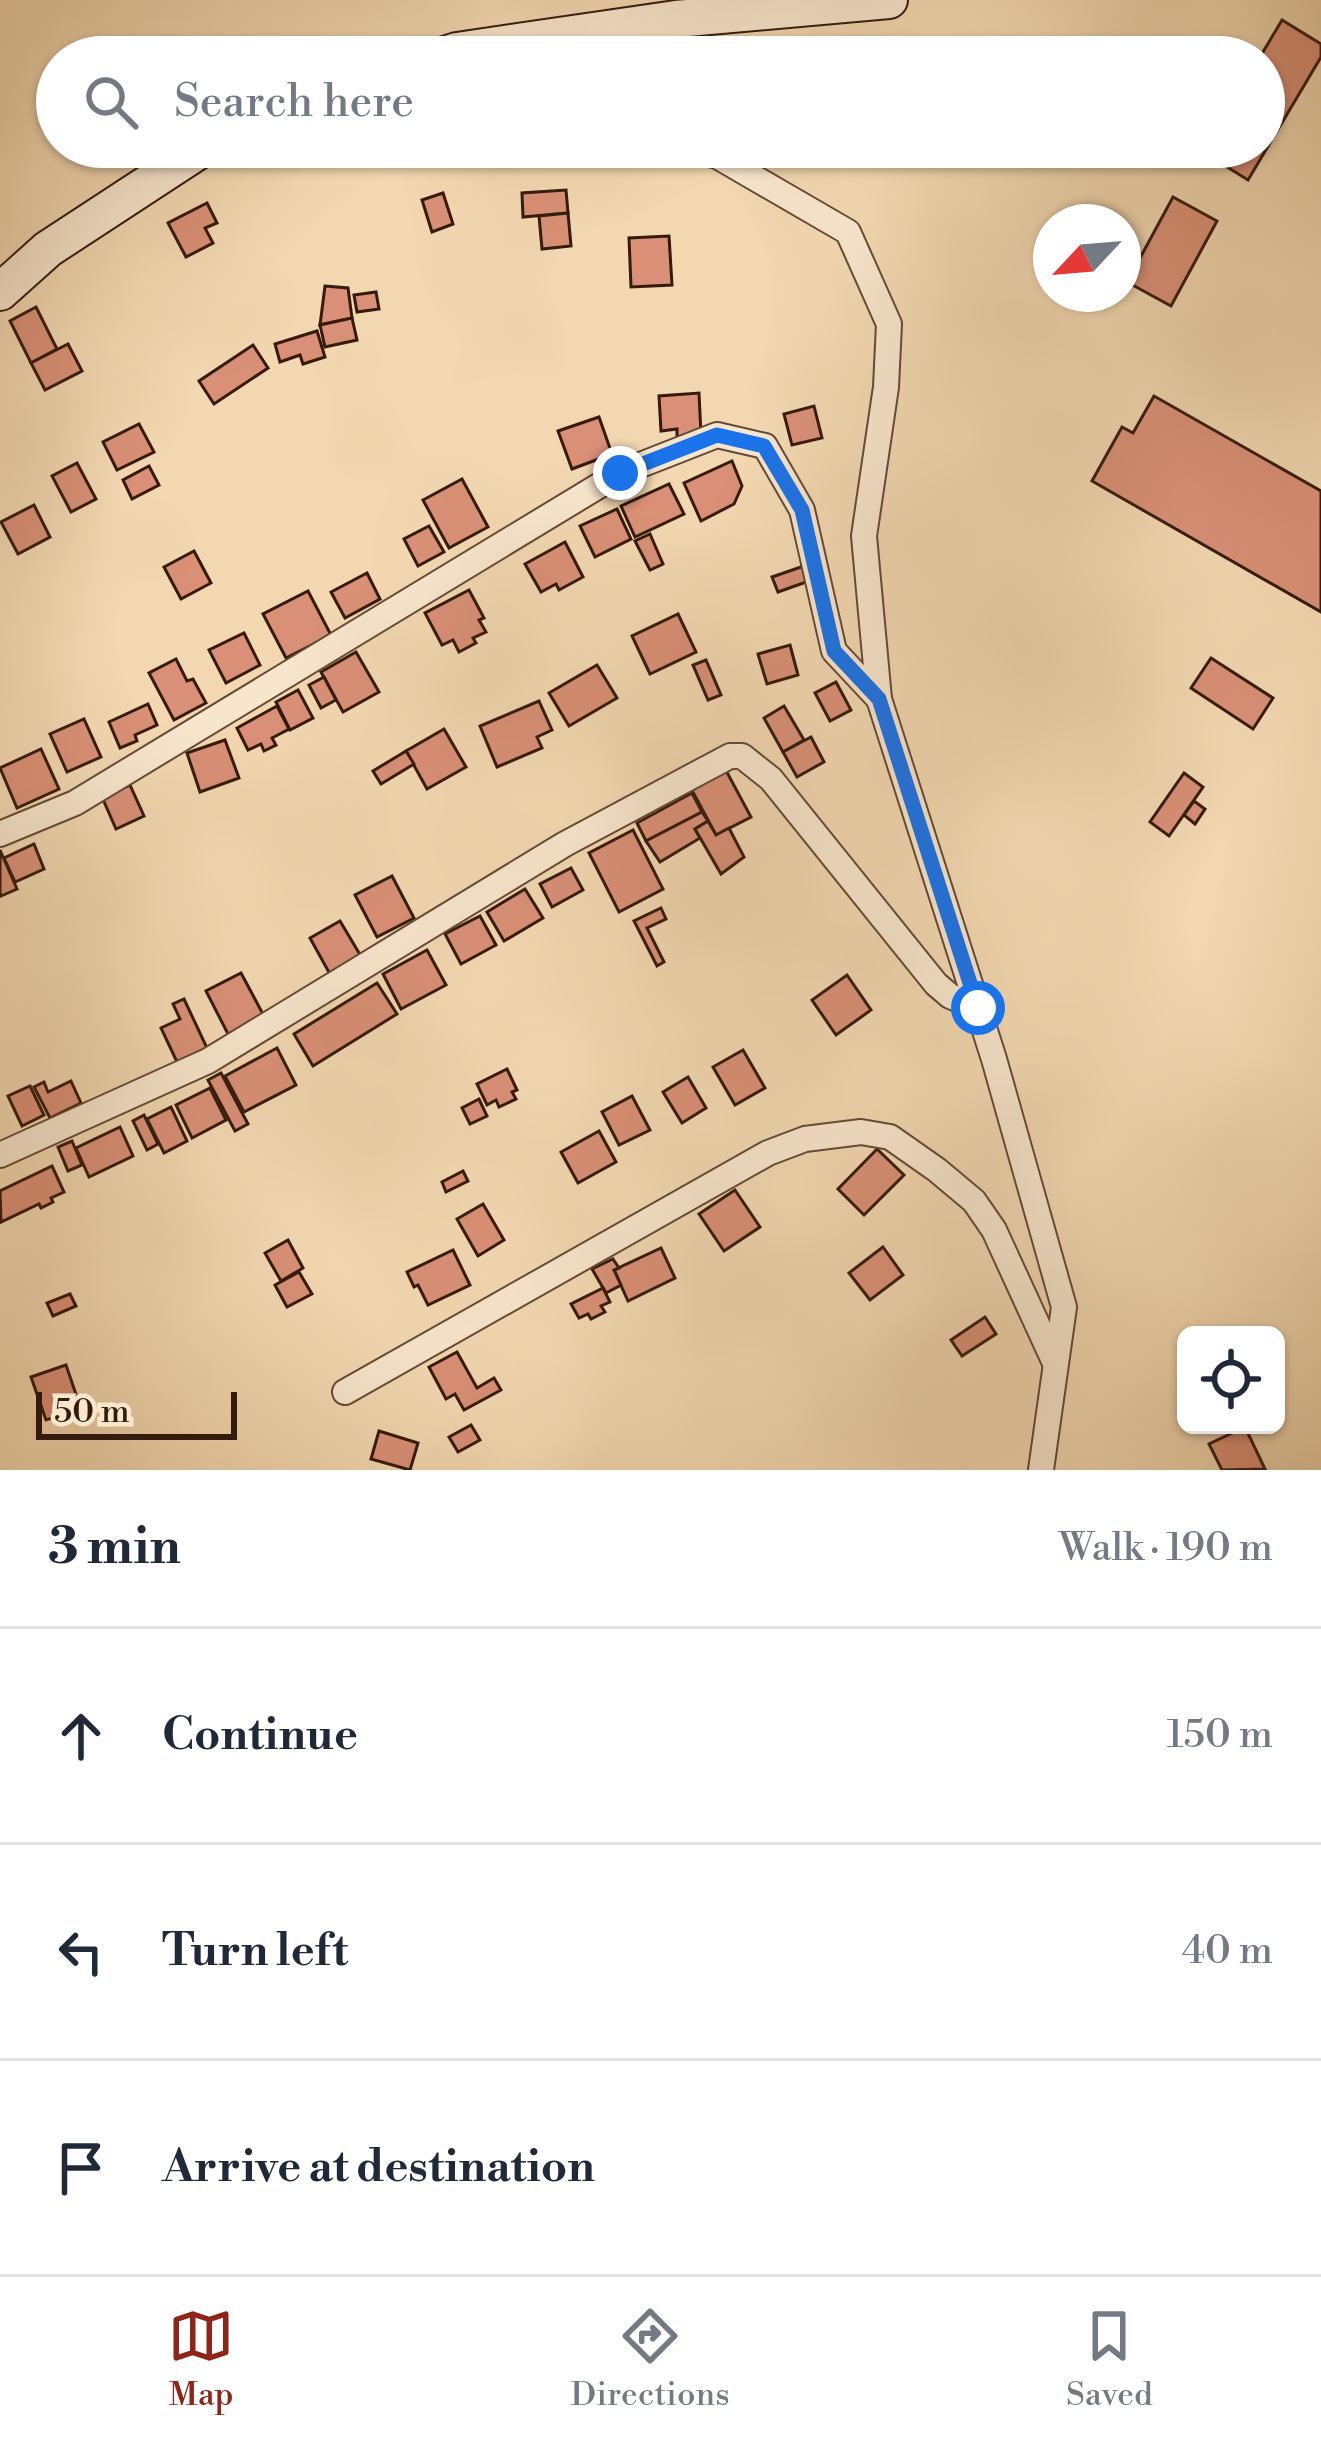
<!DOCTYPE html>
<html lang="en">
<head>
<meta charset="utf-8">
<style>
	body { margin:0; font-family:"Libre Bodoni",serif; background:#f2f2f3; color:#1f2937 }
	.controls { position:absolute; right:36px; bottom:36px; display:grid; overflow:hidden; border-radius:18px; box-shadow:0 3px 9px #0004 }
	.controls button { width:108px; height:108px; display:grid; place-items:center; padding:0; border:0; border-bottom:3px solid #e0e1e3; background:#fff; color:#1f2937; font:60px sans-serif }
	.compass { position:absolute; left:1033px; top:204px; width:108px; height:108px; border-radius:50%; background:#fff; box-shadow:0 3px 9px #0004; rotate:244deg }
	.scale { position:absolute; left:36px; bottom:30px; width:201px; box-sizing:border-box; padding-left:12px; border:6px solid #351b0e; border-top:0; font-size:33px; line-height:42px; white-space:nowrap; color:#351b0e; -webkit-text-stroke:9px #f7e5cc; paint-order:stroke }
	.stop { position:absolute; width:36px; height:36px; margin:-27px; border:9px solid #1a73e8; border-radius:50%; background:#fff }
	.stop.end { background:#1a73e8; border-color:#fff; box-shadow:0 3px 12px #0008 }
	.list { margin:0; padding:0; list-style:none }
	h2 { display:flex; justify-content:space-between; align-items:center; height:156px; margin:0; padding:0 48px; font-size:51px }
	h2 small { font-size:39px; font-weight:400; color:#747a83 }
	.list li { display:grid; grid-template-columns:78px 1fr auto; gap:36px; align-items:center; box-sizing:border-box; height:216px; padding:0 48px; border-top:3px solid #e0e1e3 }
	.list b { display:block; font-size:45px; white-space:nowrap }
	.list em { font-size:39px; font-style:normal; color:#747a83 }
	.icon { flex:none; width:66px; height:66px; fill:none; stroke:currentColor; stroke-width:2; stroke-linecap:round; stroke-linejoin:round }
	.map { position:relative; flex:none; width:1321px; height:1470px; overflow:hidden }
	.search { position:absolute; background:#fff; box-shadow:0 3px 9px #0004; left:36px; right:36px; top:36px; height:132px; display:flex; align-items:center; gap:30px; box-sizing:border-box; padding:0 42px; border-radius:66px; color:#747a83; font-size:45px }
	.sheet { height:804px; background:#fff }
	nav { display:flex; justify-content:space-around; align-items:center; box-sizing:border-box; height:168px; border-top:3px solid #e0e1e3; background:#fff; font-size:33px; color:#747a83 }
	nav a { display:grid; justify-items:center; gap:6px }
	nav .on { color:#8f2418 }
	.map>svg:first-child { display:block }
	.building { fill:#d99076; stroke:#351b0e; stroke-width:3 }
	.lines { fill:none; stroke-linecap:round; stroke-linejoin:round }
	.street-casing { stroke:#644a36; stroke-width:28 }
	.secondary-casing { stroke:#351b0e; stroke-width:40 }
	.street { stroke:#f7e5cc; stroke-width:24 }
	.secondary { stroke:#f7e5cc; stroke-width:36 }
	.route { stroke:#1a73e8; stroke-width:15 }
</style>
</head>
<body>
<div class="map">
<svg width="1321" height="1470" viewBox="0 0 1321 1470">
	<rect width="100%" height="100%" fill="#f2d7b0"/>
	<filter id="stains"><feTurbulence type="fractalNoise" baseFrequency=".00167" numOctaves="4"/><feColorMatrix values="0 0 0 0 .2 0 0 0 0 .09 0 0 0 0 .02 0 0 0 .5 -.17"/></filter>
	<radialGradient id="worn" r=".72"><stop offset=".6" stop-color="#630" stop-opacity="0"/><stop offset="1" stop-color="#630" stop-opacity=".3"/></radialGradient>
	<g class="building">
		<path d="M1282 20 1321 44V57L1248 180 1203 152 1206 147H1264V57H1260Z"/>
		<path d="M566 190 568 213 523 217 522 193Z"/>
		<path d="M443 193 453 224 432 232 422 200Z"/>
		<path d="M1173 197 1217 221 1171 306 1127 282Z"/>
		<path d="M207 203 217 223 205 228 213 243 186 257 168 223Z"/>
		<path d="M568 213 571 246 542 249 539 216Z"/>
		<path d="M669 236 672 285 631 287 629 238Z"/>
		<path d="M325 286 348 288 352 318 320 325Z"/>
		<path d="M376 292 379 309 357 312 354 295Z"/>
		<path d="M36 307 57 349 31 363 10 321Z"/>
		<path d="M352 318 357 340 325 347 320 325Z"/>
		<path d="M317 331 325 357 303 364 300 355 280 362 275 344Z"/>
		<path d="M68 344 82 371 45 390 31 363Z"/>
		<path d="M253 345 268 368 214 404 199 381Z"/>
		<path d="M699 393 701 435 677 437V429L661 431 659 396Z"/>
		<path d="M1154 396 1321 491V612L1092 481 1122 427 1133 433Z"/>
		<path d="M814 406 822 438 792 445 784 414Z"/>
		<path d="M599 417 612 454 572 469 558 431Z"/>
		<path d="M139 424 154 452 117 470 103 442Z"/>
		<path d="M732 461 742 486 734 504 701 521 684 483Z"/>
		<path d="M77 463 96 499 71 512 52 476Z"/>
		<path d="M149 466 159 485 132 499 123 480Z"/>
		<path d="M462 479 488 527 449 548 423 500Z"/>
		<path d="M669 484 684 514 635 537 621 506Z"/>
		<path d="M34 505 50 537 18 554 1 522Z"/>
		<path d="M617 509 631 539 595 557 580 526Z"/>
		<path d="M429 526 444 552 418 566 404 539Z"/>
		<path d="M650 534 663 564 650 570 635 541Z"/>
		<path d="M565 542 583 577 559 590 556 584 541 592 525 564Z"/>
		<path d="M194 551 211 583 181 599 164 567Z"/>
		<path d="M804 566 809 581 778 592 772 577Z"/>
		<path d="M367 573 380 599 345 618 331 592Z"/>
		<path d="M469 590 484 618 479 620 486 632 473 638 476 643 459 652 453 640 442 645 425 613Z"/>
		<path d="M308 591 331 635 286 658 263 614Z"/>
		<path d="M678 614 696 652 650 674 632 636Z"/>
		<path d="M244 633 260 665 226 683 209 650Z"/>
		<path d="M790 645 798 675 767 684 758 654Z"/>
		<path d="M356 652 379 692 343 712 321 672Z"/>
		<path d="M1211 658 1273 698 1253 729 1191 688Z"/>
		<path d="M176 659 187 681 193 679 206 703 174 720 149 673Z"/>
		<path d="M706 660 721 695 708 700 693 665Z"/>
		<path d="M597 665 617 698 569 726 549 693Z"/>
		<path d="M324 677 336 700 321 708 309 685Z"/>
		<path d="M836 682 851 710 830 721 815 693Z"/>
		<path d="M298 690 313 718 290 730 276 702Z"/>
		<path d="M539 701 552 730 537 737 542 748 497 767 480 726Z"/>
		<path d="M148 704 157 725 135 735 137 741 120 748 109 722Z"/>
		<path d="M277 706 289 729 272 738 276 745 264 751 261 744 248 750 237 728Z"/>
		<path d="M784 706 804 740 783 752 764 718Z"/>
		<path d="M84 719 101 757 67 772 50 734Z"/>
		<path d="M444 729 466 767 427 789 406 751Z"/>
		<path d="M811 737 824 762 797 777 783 752Z"/>
		<path d="M225 740 239 778 200 792 187 753Z"/>
		<path d="M41 749 59 789 17 808 0 768Z"/>
		<path d="M406 751 414 764 381 784 373 771Z"/>
		<path d="M722 763 751 817 716 835 687 781Z"/>
		<path d="M1184 773 1203 787 1169 836 1150 822Z"/>
		<path d="M130 785 144 816 116 829 102 797Z"/>
		<path d="M692 793 702 812 646 841 637 823Z"/>
		<path d="M1194 801 1205 809 1195 824 1184 815Z"/>
		<path d="M702 812 708 821 695 829 700 838 660 862 646 841Z"/>
		<path d="M708 821 716 835 729 828 744 857 721 874 695 829Z"/>
		<path d="M633 830 663 889 619 912 589 853Z"/>
		<path d="M34 844 44 869 15 882 4 858Z"/>
		<path d="M0 850 17 889 1 896 0 892Z"/>
		<path d="M571 868 583 890 552 907 540 884Z"/>
		<path d="M392 876 414 918 377 937 355 895Z"/>
		<path d="M525 889 543 918 504 941 487 912Z"/>
		<path d="M661 908 666 919 647 928 664 962 657 966 634 921Z"/>
		<path d="M480 916 496 945 461 964 445 934Z"/>
		<path d="M340 921 362 958 331 976 310 938Z"/>
		<path d="M427 950 446 985 401 1009 383 974Z"/>
		<path d="M241 973 264 1016 228 1034 206 991Z"/>
		<path d="M847 975 871 1010 836 1035 812 1000Z"/>
		<path d="M377 983 397 1014 313 1066 294 1034Z"/>
		<path d="M184 999 207 1048 177 1062 161 1028 180 1019 173 1004Z"/>
		<path d="M277 1048 296 1085 244 1112 225 1076Z"/>
		<path d="M743 1050 765 1088 735 1105 713 1067Z"/>
		<path d="M507 1069 517 1090 512 1092 516 1099 499 1107 496 1100 487 1105 477 1084Z"/>
		<path d="M221 1073 248 1124 235 1131 208 1080Z"/>
		<path d="M688 1077 706 1108 682 1123 663 1092Z"/>
		<path d="M71 1081 81 1103 50 1118 34 1087 44 1082 48 1092Z"/>
		<path d="M30 1086 44 1115 22 1126 8 1096Z"/>
		<path d="M210 1088 226 1120 192 1138 176 1105Z"/>
		<path d="M632 1096 650 1130 619 1145 602 1112Z"/>
		<path d="M479 1099 487 1116 470 1124 462 1108Z"/>
		<path d="M171 1107 187 1141 164 1153 147 1119Z"/>
		<path d="M144 1115 158 1144 147 1150 133 1121Z"/>
		<path d="M120 1127 133 1156 89 1177 76 1148Z"/>
		<path d="M599 1131 616 1162 578 1183 561 1152Z"/>
		<path d="M72 1141 82 1165 68 1171 58 1147Z"/>
		<path d="M877 1149 904 1175 864 1215 838 1189Z"/>
		<path d="M52 1166 64 1192 51 1198 53 1202 41 1208 39 1204 1 1222 0 1191Z"/>
		<path d="M463 1171 468 1181 446 1192 442 1182Z"/>
		<path d="M735 1190 760 1227 724 1251 699 1214Z"/>
		<path d="M483 1204 504 1240 478 1256 457 1219Z"/>
		<path d="M288 1240 303 1268 281 1281 265 1253Z"/>
		<path d="M883 1247 903 1275 870 1300 849 1273Z"/>
		<path d="M661 1248 675 1278 628 1301 614 1270Z"/>
		<path d="M453 1250 470 1285 428 1305 418 1285 414 1287 407 1272Z"/>
		<path d="M613 1259 619 1268 614 1270 621 1285 606 1293 592 1269Z"/>
		<path d="M299 1272 312 1294 287 1307 275 1285Z"/>
		<path d="M603 1288 610 1302 601 1306 605 1312 591 1319 588 1314 579 1318 571 1304Z"/>
		<path d="M70 1294 76 1306 53 1316 47 1303Z"/>
		<path d="M985 1317 996 1334 962 1356 951 1340Z"/>
		<path d="M457 1352 477 1388 494 1378 501 1390 464 1410 455 1394 446 1399 429 1367Z"/>
		<path d="M66 1365 81 1409 46 1420 31 1377Z"/>
		<path d="M471 1425 480 1440 458 1452 449 1437Z"/>
		<path d="M1245 1427 1265 1469 1222 1470 1209 1444Z"/>
		<path d="M379 1431 418 1443 410 1470 371 1459Z"/>
	</g>
	<g class="lines">
		<g class="street-casing">
			<g id="street">
				<path d="M680 147 717 156 848 232 889 324 886 387 864 536 879 699 994 1059 1064 1307 1041 1470"/>
				<path d="M0 834 75 803 620 473 717 435 765 446 802 510 834 651 879 699"/>
				<path d="M0 1155 208 1061 565 844 730 756H742L771 779 936 984 950 996 978 1008"/>
				<path d="M345 1392 768 1153 805 1139 861 1132 890 1137 937 1170 974 1201 994 1230 1055 1363"/>
			</g>
		</g>
		<g class="secondary-casing">
			<g id="secondary">
				<path d="M438 57 457 51 676 19 889 0"/>
				<path d="M0 292 48 249 204 147"/>
			</g>
		</g>
		<use href="#street" class="street"/>
		<use href="#secondary" class="secondary"/>
	</g>
	<g class="lines">
		<path class="route" d="M620 473 717 435 764 446 802 510 834 651 879 699 978 1008"/>
	</g>
	<rect width="100%" height="100%" filter="url(#stains)"/>
	<rect width="100%" height="100%" fill="url(#worn)"/>
</svg>
<div class="controls">
<button><svg class="icon" aria-label="locate" viewBox="0 0 24 24"><circle cx="12" cy="12" r="6"/><path d="M12 2v4M12 18v4M2 12h4M18 12h4"/></svg></button>
</div>
<svg class="compass" viewBox="-18 -18 36 36"><path d="M0-13l5 13h-10z" fill="#e53935"/><path d="M0 13l5-13h-10z" fill="#747a83"/></svg>
<div class="scale">50 m</div>
<div class="stop" style="left:978px;top:1008px"></div>
<div class="stop end" style="left:620px;top:473px"></div>
<div class="search"><svg class="icon" aria-label="search" viewBox="0 0 24 24"><circle cx="10" cy="10" r="6"/><path d="M15 15l6 6"/></svg>Search here</div>
</div>
<section class="sheet">
<h2>3 min<small>Walk · 190 m</small></h2>
<ul class="list">
<li><svg class="icon" aria-label="ahead" viewBox="0 0 24 24"><path d="M12 20V5M6 11l6-6 6 6"/></svg><div><b>Continue</b></div><em>150 m</em></li>
<li><svg class="icon" aria-label="left" viewBox="0 0 24 24"><path d="M17 20v-9H6M10 6l-5 5 5 5"/></svg><div><b>Turn left</b></div><em>40 m</em></li>
<li><svg class="icon" aria-label="arrive" viewBox="0 0 24 24"><path d="M6 21V4h12l-3 4 3 4H6"/></svg><div><b>Arrive at destination</b></div></li>
</ul>
</section>
<nav>
<a class="on"><svg class="icon" aria-label="map" viewBox="0 0 24 24"><path d="M3 6l6-2 6 2 6-2v14l-6 2-6-2-6 2zM9 4v14M15 6v14"/></svg>Map</a>
<a><svg class="icon" aria-label="directions" viewBox="0 0 24 24"><path d="M12 3l9 9-9 9-9-9zM9 14v-3h6M13 9l2 2-2 2"/></svg>Directions</a>
<a><svg class="icon" aria-label="saved" viewBox="0 0 24 24"><path d="M7 4h10v16l-5-4-5 4z"/></svg>Saved</a>
</nav>
</body>
</html>
